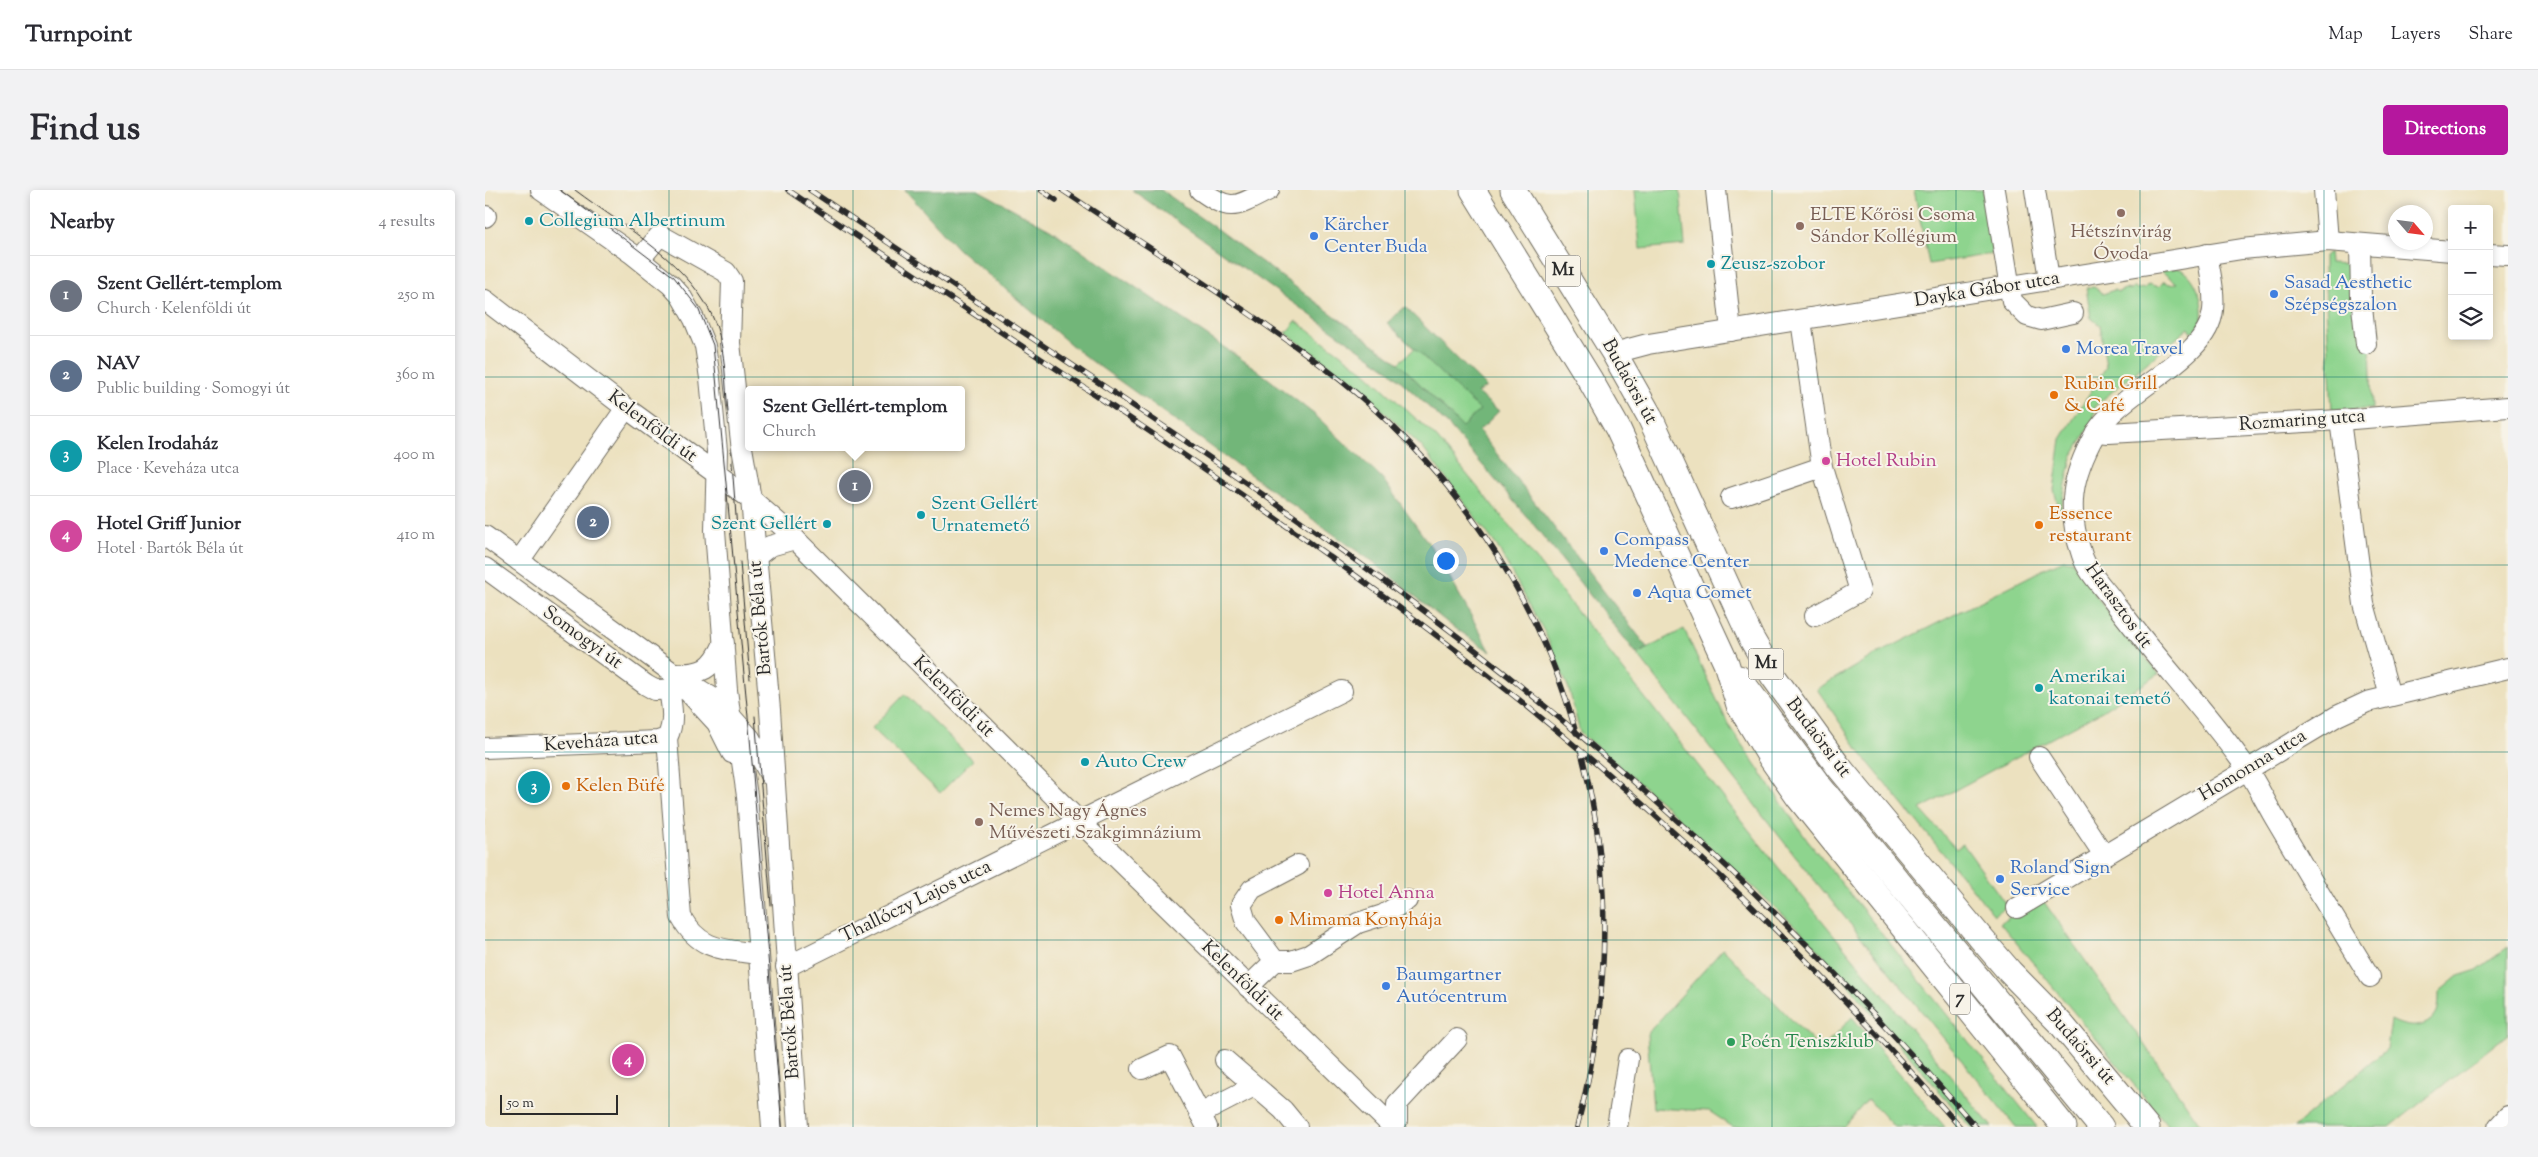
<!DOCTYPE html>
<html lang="en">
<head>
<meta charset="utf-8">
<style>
	body { margin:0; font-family:"Sorts Mill Goudy",serif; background:#f2f2f3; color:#2b2b33 }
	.controls { position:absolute; right:15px; top:15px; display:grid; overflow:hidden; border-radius:5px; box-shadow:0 2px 8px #0003 }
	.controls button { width:45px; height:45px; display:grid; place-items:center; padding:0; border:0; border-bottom:1px solid #e1e1e2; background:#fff; color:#2b2b33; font:25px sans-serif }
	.compass { position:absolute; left:1903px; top:15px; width:45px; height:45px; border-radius:50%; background:#fff; box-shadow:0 2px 8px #0003; rotate:118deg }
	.scale { position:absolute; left:15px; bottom:12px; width:118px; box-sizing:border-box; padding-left:5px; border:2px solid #2b2b2b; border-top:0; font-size:14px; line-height:18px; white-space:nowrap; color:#2b2b2b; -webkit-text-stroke:4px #f7f3e8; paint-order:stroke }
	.you { position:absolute; left:960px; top:370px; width:18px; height:18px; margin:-12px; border:4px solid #fff; border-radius:50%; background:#1a73e8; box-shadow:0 0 0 8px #1a73e833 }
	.badge { display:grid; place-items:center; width:32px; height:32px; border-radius:50%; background:#b5179e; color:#fff; font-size:16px; font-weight:700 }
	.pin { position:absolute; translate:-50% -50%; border:2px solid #fff; box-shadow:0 1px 5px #0006 }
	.popup { position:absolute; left:260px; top:196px; width:220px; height:65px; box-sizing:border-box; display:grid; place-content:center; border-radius:5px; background:#fff; filter:drop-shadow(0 1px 4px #0005); font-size:16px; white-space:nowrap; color:#7c7c81 }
	.popup b { font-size:19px; color:#2b2b33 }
	.popup::after { content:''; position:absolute; left:50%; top:100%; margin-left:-10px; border:10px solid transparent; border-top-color:#fff }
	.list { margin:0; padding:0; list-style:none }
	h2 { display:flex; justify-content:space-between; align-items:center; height:65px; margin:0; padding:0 20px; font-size:21px }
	h2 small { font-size:16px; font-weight:400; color:#7c7c81 }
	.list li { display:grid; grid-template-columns:32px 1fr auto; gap:15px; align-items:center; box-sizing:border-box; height:80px; padding:0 20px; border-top:1px solid #e1e1e2 }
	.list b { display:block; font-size:19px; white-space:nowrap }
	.list p { margin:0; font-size:16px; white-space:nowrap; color:#7c7c81 }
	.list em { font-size:16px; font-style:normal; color:#7c7c81 }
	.icon { flex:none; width:28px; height:28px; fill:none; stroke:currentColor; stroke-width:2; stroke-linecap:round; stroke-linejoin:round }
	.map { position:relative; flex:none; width:2023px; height:937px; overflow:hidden; border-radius:5px }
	header { display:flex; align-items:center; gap:30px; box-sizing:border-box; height:70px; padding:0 25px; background:#fff; border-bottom:1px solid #e1e1e2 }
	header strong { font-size:24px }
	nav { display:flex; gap:28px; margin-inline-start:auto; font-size:18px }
	.intro { display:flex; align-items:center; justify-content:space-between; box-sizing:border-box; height:120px; padding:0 30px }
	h1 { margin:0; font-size:35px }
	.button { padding:12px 22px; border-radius:5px; background:#b5179e; color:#fff; font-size:18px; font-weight:700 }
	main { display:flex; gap:30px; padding:0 30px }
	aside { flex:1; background:#fff; border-radius:5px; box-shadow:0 2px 8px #0003 }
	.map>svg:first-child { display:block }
	.green { fill:#8ed48e; stroke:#5c805c }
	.forest { fill:#72b679; stroke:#4e7052 }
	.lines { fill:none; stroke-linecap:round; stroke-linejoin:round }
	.minor-casing { stroke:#6f6b5f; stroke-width:22 }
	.major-casing { stroke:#6f6b5f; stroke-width:27 }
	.minor { stroke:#fff; stroke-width:20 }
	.major { stroke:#fff; stroke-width:25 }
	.tram { stroke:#2b2b2b; stroke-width:1 }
	.rail-casing { stroke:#2b2b2b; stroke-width:5.5 }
	.rail { stroke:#f7f3e8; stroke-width:4; stroke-dasharray:11; stroke-linecap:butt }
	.grid { fill:none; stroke:#0f766e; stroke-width:1; stroke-opacity:0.55 }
	.education-dot { fill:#8d6e63; stroke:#f7f3e8; stroke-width:2 }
	.culture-dot { fill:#0f9aa8; stroke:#f7f3e8; stroke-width:2 }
	.shop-dot { fill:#3f7fe0; stroke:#f7f3e8; stroke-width:2 }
	.food-dot { fill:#e8710a; stroke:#f7f3e8; stroke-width:2 }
	.hotel-dot { fill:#d1479c; stroke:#f7f3e8; stroke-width:2 }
	.leisure-dot { fill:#2e9e5b; stroke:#f7f3e8; stroke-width:2 }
	.labels { text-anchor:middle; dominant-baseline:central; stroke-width:4; stroke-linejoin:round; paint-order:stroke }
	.shield { fill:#f7f3e8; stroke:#686764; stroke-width:1 }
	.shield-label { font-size:18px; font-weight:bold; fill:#2b2b2b }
	.education-label { font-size:19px; fill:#785e54; stroke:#f7f3e8; text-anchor:start }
	.culture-label { font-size:19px; fill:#0d838f; stroke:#f7f3e8; text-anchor:start }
	.shop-label { font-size:19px; fill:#366cbe; stroke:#f7f3e8; text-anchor:start }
	.street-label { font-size:19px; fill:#2b2b2b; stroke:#f7f3e8 }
	.food-label { font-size:19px; fill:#c56008; stroke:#f7f3e8; text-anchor:start }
	.hotel-label { font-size:19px; fill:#b23c85; stroke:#f7f3e8; text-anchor:start }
	.leisure-label { font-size:19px; fill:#27864d; stroke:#f7f3e8; text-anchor:start }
</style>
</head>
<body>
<header>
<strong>Turnpoint</strong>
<nav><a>Map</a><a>Layers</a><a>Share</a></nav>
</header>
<div class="intro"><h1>Find us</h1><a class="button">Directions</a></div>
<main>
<aside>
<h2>Nearby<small>4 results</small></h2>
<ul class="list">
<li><span class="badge" style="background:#6b7280">1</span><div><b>Szent Gellért-templom</b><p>Church · Kelenföldi út</p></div><em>250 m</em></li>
<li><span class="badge" style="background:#5c6f8a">2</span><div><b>NAV</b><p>Public building · Somogyi út</p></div><em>360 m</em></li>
<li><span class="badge" style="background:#0f9aa8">3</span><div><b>Kelen Irodaház</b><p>Place · Keveháza utca</p></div><em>400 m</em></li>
<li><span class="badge" style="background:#d1479c">4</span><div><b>Hotel Griff Junior</b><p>Hotel · Bartók Béla út</p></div><em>410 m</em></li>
</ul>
</aside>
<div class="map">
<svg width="2023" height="937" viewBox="0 0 2023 937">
	<rect width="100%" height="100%" fill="#f7f3e8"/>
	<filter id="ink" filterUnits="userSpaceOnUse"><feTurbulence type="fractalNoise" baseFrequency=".02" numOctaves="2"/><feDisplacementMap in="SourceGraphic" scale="10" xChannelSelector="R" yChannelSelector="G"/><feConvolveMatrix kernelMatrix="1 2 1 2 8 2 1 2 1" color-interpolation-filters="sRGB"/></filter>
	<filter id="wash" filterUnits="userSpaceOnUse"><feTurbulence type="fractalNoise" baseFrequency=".0096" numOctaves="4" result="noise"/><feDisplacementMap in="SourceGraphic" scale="20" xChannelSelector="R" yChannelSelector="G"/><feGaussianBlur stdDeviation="1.12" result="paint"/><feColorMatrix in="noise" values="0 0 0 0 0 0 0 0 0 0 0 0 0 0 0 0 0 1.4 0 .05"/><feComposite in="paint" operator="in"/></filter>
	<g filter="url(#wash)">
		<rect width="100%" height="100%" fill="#ece1bf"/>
		<g class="green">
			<path d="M1150 0H1195L1200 55 1155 59Z"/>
			<path d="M1429 0H1498L1507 64 1444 74Z"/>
			<path d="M1844 62 1845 73 1864 74 1865 63 1867 62 1885 151 1887 219 1847 220 1839 77V66Z"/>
			<path d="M1692 78C1710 82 1719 111 1717 128 1716 133 1712 138 1710 142H1706L1704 138 1610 216 1609 229 1587 267 1575 322 1569 300 1576 249 1621 177 1615 135 1606 128 1601 98 1609 97 1618 104 1629 100 1633 102 1640 99 1646 100 1649 96 1652 99 1660 98 1663 94 1674 97 1679 91 1684 94 1692 93 1676 81Z"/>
			<path d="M811 131 879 181 951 247 1032 345 1293 677 1507 937H1485L1324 749 1181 616 1095 543 1084 499 1060 443 1012 356 937 257 867 192 801 143Z"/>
			<path d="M930 158 995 220 977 237 914 173Z"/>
			<path d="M1579 370 1587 371 1611 406 1674 484 1617 521 1435 619 1471 659 1478 654 1522 716 1509 725 1377 565 1332 499 1386 467 1559 379Z"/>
			<path d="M1199 439 1244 536 1322 650 1552 937H1531L1309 665 1152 464Z"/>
			<path d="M420 504 488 570 455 603 387 538Z"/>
			<path d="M1557 709 1717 937H1684L1515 733Z"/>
			<path d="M2023 757V844L1905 937H1809L1902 859 1906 830C1921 838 1942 841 1952 822 1954 817 1954 808 1954 802L1973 786 1992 780Z"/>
			<path d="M1238 759 1336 860 1367 827 1460 937H1409L1383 909 1359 937H1248L1224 921 1168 918 1162 844Z"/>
		</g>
		<g class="forest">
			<path d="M420 0H493L565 39 771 179 830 225 897 288 954 368 1006 462 964 434 893 376 597 164 473 59Z"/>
			<path d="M647 0H676L733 40 914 173 977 237 995 220 902 133 920 117 1001 197 992 203 1014 221 994 241 1163 458 1152 464 1048 334 964 236 904 180Z"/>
		</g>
	</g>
	<g filter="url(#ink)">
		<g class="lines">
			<g class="minor-casing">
				<g id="minor">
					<path d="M56 0 146 63 186 95 196 106 209 129 220 156 225 188 232 261 230 340 242 500 245 523 256 565 262 606 287 937"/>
					<path d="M715 0C747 23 750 17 784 0"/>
					<path d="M1231 0 1246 141"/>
					<path d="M1509 0 1527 111 1542 126 1556 130 1588 123"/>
					<path d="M1550 0 1564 89"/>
					<path d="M1839 0 1843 51"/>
					<path d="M0 27 1 26"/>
					<path d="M1875 54 1876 107 1881 154"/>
					<path d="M1722 64C1725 82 1730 102 1728 120 1723 170 1636 199 1610 244 1586 287 1581 319 1597 365 1602 382 1619 398 1629 412 1669 466 1716 515 1755 569 1769 587 1779 610 1791 630 1822 682 1853 735 1885 787"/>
					<path d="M2004 64 2023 65"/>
					<path d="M155 69 175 45 241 82 247 91 245 153 256 252 266 309 285 520 313 937"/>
					<path d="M0 110 141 218 266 309 297 336 594 631 908 937 912 931V914L972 849"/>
					<path d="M1316 130 1337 277 1375 401 1330 426"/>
					<path d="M1129 163 1163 154 1757 59 1843 51 1967 61"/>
					<path d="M1855 230 1879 414 1905 506"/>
					<path d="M1611 242 1624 243 1855 230 2023 217"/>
					<path d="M1246 308 1337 277"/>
					<path d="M0 346 188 483 231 510 265 548 285 585"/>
					<path d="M271 367 285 356 310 349"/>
					<path d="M34 371 141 218"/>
					<path d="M0 378 161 495 170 500 200 499"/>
					<path d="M188 483C217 485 227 480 239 453"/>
					<path d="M198 496 232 533 247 563"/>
					<path d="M182 548 196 727C215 761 238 759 273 764"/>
					<path d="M0 558 173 551 182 548C190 532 187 517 184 500"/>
					<path d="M1554 567 1619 665"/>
					<path d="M1532 718 1852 526 1882 512 2023 478"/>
					<path d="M790 771 761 732 756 715 767 699 813 675"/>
					<path d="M301 777 857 501"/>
					<path d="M763 797 790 771H806L824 765 873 733 898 725 922 710"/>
					<path d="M740 870 798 920 812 937"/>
					<path d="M657 879 685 866 722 937"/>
					<path d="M715 924 769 896"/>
					<path d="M1132 937 1143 869"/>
					<path d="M2013 937 2023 926"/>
				</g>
			</g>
			<g class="major-casing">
				<g id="major">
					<path d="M988 0 1104 188 1133 239 1241 473 1254 515 1286 568 1314 608 1579 937"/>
					<path d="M1028 0 1129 163 1164 225 1266 448 1288 486 1353 576 1494 746 1525 782 1577 835 1662 937"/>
					<path d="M1254 488 1335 597 1616 937"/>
				</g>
			</g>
			<use href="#minor" class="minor"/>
			<use href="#major" class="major"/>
			<g class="tram">
				<path d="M75 0 189 87 213 118 228 155 265 548 297 937"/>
				<path d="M90 0C139 37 209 75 231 135 241 163 240 193 243 222"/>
				<path d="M246 260 252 339"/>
				<path d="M255 372 265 489"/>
				<path d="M270 526 286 715"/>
			</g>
			<g class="rail-casing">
				<g id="rail">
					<path d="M303 0C543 162 790 317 1018 497 1183 627 1337 779 1475 937"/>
					<path d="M325 0C548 151 776 294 989 459 1171 601 1340 763 1491 937"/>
					<path d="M556 0 571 10"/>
					<path d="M577 0C669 62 767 121 854 189 965 277 1054 405 1091 543"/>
					<path d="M1092 937C1125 813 1129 687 1096 562"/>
				</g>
			</g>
			<use href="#rail" class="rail"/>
		</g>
	</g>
	<path class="grid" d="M184 0V937M368 0V937M552 0V937M736 0V937M920 0V937M1103 0V937M1287 0V937M1471 0V937M1655 0V937M1839 0V937M0 187H2023M0 375H2023M0 562H2023M0 750H2023"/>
	<g class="education-dot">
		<circle cx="1636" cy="23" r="5"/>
		<circle cx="1315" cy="36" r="5"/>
		<circle cx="494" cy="632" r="5"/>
	</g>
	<g class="culture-dot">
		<circle cx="44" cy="31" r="5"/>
		<circle cx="1226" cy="74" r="5"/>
		<circle cx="436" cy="325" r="5"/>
		<circle cx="342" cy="334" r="5"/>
		<circle cx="1554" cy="498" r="5"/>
		<circle cx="600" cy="572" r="5"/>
	</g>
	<g class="shop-dot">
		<circle cx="829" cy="46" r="5"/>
		<circle cx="1789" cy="104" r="5"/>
		<circle cx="1581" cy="159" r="5"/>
		<circle cx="1119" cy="361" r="5"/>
		<circle cx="1152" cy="403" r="5"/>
		<circle cx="1515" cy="689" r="5"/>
		<circle cx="901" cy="796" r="5"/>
	</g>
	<g class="food-dot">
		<circle cx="1569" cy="205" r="5"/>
		<circle cx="1554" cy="335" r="5"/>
		<circle cx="81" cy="596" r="5"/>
		<circle cx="794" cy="730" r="5"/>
	</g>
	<g class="hotel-dot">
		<circle cx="1341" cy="271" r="5"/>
		<circle cx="843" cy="703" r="5"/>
	</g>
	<circle class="leisure-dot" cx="1246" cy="852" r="5"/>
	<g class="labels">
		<g class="shield">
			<rect x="1060.5" y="65.5" width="35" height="31" rx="4"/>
			<rect x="1263.5" y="458.5" width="35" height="31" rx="4"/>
			<rect x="1465" y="793.5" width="20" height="31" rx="4"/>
		</g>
		<g class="shield-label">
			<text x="1078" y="81">M1</text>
			<text x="1281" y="474">M1</text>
			<text x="1475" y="809">7</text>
		</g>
		<g class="education-label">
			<text x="1325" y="25">ELTE Kőrösi Csoma<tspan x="1325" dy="22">Sándor Kollégium</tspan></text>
			<text x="1636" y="42" text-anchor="middle">Hétszínvirág<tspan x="1636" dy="22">Óvoda</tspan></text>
			<text x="504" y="621">Nemes Nagy Ágnes<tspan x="504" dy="22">Művészeti Szakgimnázium</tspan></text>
		</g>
		<g class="culture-label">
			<text x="54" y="31">Collegium Albertinum</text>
			<text x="1236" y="74">Zeusz-szobor</text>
			<text x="446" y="314">Szent Gellért<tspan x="446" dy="22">Urnatemető</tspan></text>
			<text x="332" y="334" text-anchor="end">Szent Gellért</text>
			<text x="1564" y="487">Amerikai<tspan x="1564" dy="22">katonai temető</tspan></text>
			<text x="610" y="572">Auto Crew</text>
		</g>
		<g class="shop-label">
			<text x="839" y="35">Kärcher<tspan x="839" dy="22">Center Buda</tspan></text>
			<text x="1799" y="93">Sasad Aesthetic<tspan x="1799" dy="22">Szépségszalon</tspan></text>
			<text x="1591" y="159">Morea Travel</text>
			<text x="1129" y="350">Compass<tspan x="1129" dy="22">Medence Center</tspan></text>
			<text x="1162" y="403">Aqua Comet</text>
			<text x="1525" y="678">Roland Sign<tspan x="1525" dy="22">Service</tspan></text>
			<text x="911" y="785">Baumgartner<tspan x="911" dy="22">Autócentrum</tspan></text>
		</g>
		<g class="street-label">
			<text transform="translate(1502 100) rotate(-9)">Dayka Gábor utca</text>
			<text transform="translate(1144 192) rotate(61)">Budaörsi út</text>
			<text transform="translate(1817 231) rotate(-4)">Rozmaring utca</text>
			<text transform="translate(167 237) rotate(37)">Kelenföldi út</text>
			<text transform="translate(1633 416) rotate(54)">Harasztos út</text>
			<text transform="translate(276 428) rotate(-95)">Bartók Béla út</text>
			<text transform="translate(97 448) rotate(36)">Somogyi út</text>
			<text transform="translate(468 507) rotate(45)">Kelenföldi út</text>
			<text transform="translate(1333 548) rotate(53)">Budaörsi út</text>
			<text transform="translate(116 552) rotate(-4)">Keveháza utca</text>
			<text transform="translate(1768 576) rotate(-31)">Homonna utca</text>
			<text transform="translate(431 712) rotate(-26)">Thallóczy Lajos utca</text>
			<text transform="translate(757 791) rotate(44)">Kelenföldi út</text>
			<text transform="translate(305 832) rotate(-94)">Bartók Béla út</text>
			<text transform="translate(1595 857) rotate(49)">Budaörsi út</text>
		</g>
		<g class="food-label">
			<text x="1579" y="194">Rubin Grill<tspan x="1579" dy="22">&amp; Café</tspan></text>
			<text x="1564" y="324">Essence<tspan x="1564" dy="22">restaurant</tspan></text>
			<text x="91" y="596">Kelen Büfé</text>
			<text x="804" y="730">Mimama Konyhája</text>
		</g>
		<g class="hotel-label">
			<text x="1351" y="271">Hotel Rubin</text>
			<text x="853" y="703">Hotel Anna</text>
		</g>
		<g class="leisure-label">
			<text x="1256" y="852">Poén Teniszklub</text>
		</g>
	</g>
</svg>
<div class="controls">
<button>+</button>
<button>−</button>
<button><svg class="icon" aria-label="layers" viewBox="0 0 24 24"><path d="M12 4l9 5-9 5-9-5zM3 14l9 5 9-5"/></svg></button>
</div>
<svg class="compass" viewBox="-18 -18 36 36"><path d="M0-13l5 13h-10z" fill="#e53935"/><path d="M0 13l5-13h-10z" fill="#7c7c81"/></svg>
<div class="scale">50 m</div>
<div class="you"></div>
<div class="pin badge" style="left:370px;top:296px;background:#6b7280">1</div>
<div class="popup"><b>Szent Gellért-templom</b>Church</div>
<div class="pin badge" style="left:108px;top:332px;background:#5c6f8a">2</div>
<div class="pin badge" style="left:49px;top:597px;background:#0f9aa8">3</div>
<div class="pin badge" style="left:143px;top:870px;background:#d1479c">4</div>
</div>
</main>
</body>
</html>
